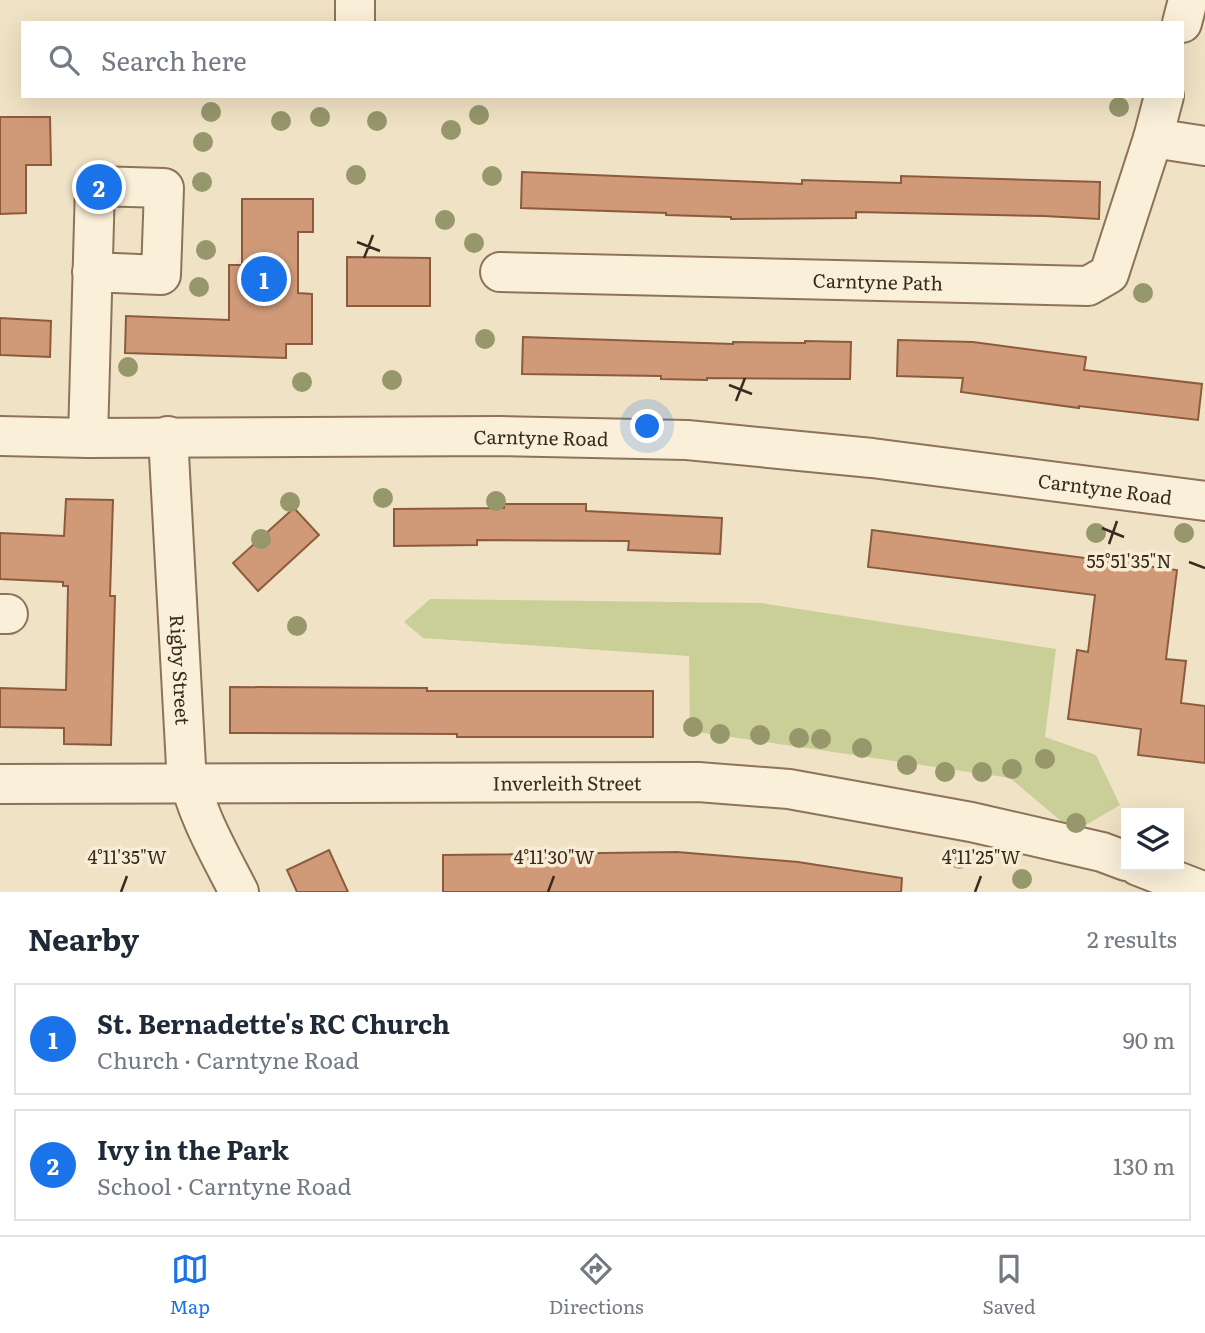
<!DOCTYPE html>
<html lang="en">
<head>
<meta charset="utf-8">
<style>
	body { margin:0; font-family:Literata,serif; background:#f2f2f3; color:#1f2937 }
	.controls { position:absolute; right:21px; bottom:21px; display:grid; overflow:hidden; border-radius:0px; box-shadow:0 7px 28px #0002 }
	.controls button { width:63px; height:63px; display:grid; place-items:center; padding:0; border:0; border-bottom:2px solid #e0e1e3; background:#fff; color:#1f2937; font:35px sans-serif }
	.you { position:absolute; left:648px; top:427px; width:24px; height:24px; margin:-18px; border:5px solid #fff; border-radius:50%; background:#1a73e8; box-shadow:0 0 0 10px #1a73e833 }
	.badge { display:grid; place-items:center; width:46px; height:46px; border-radius:50%; background:#1a73e8; color:#fff; font-size:23px; font-weight:700 }
	.pin { position:absolute; translate:-50% -50%; border:4px solid #fff; box-shadow:0 2px 7px #0006 }
	.list { margin:0; padding:0; list-style:none }
	h2 { display:flex; justify-content:space-between; align-items:center; height:91px; margin:0; padding:0 28px; font-size:30px }
	h2 small { font-size:23px; font-weight:400; color:#747a83 }
	.list li { display:grid; grid-template-columns:46px 1fr auto; gap:21px; align-items:center; box-sizing:border-box; height:112px; margin:0 14px 14px; padding:0 14px; border:2px solid #e0e1e3; border-radius:0px }
	.list b { display:block; font-size:26px; white-space:nowrap }
	.list p { margin:0; font-size:23px; white-space:nowrap; color:#747a83 }
	.list em { font-size:23px; font-style:normal; color:#747a83 }
	.icon { flex:none; width:38px; height:38px; fill:none; stroke:currentColor; stroke-width:2; stroke-linecap:round; stroke-linejoin:round }
	.map { position:relative; flex:none; width:1205px; height:892px; overflow:hidden }
	.search { position:absolute; background:#fff; box-shadow:0 7px 28px #0002; left:21px; right:21px; top:21px; height:77px; display:flex; align-items:center; gap:18px; box-sizing:border-box; padding:0 24px; border-radius:0px; color:#747a83; font-size:26px }
	.sheet { height:343px; background:#fff }
	nav { display:flex; justify-content:space-around; align-items:center; box-sizing:border-box; height:98px; border-top:2px solid #e0e1e3; background:#fff; font-size:19px; color:#747a83 }
	nav a { display:grid; justify-items:center; gap:4px }
	nav .on { color:#1a73e8 }
	.map>svg:first-child { display:block }
	.green { fill:#cacf97 }
	.building { fill:#d09a78; stroke:#8c5b3e; stroke-width:2 }
	.lines { fill:none; stroke-linecap:round; stroke-linejoin:round }
	.minor-casing { stroke:#8c7359; stroke-width:42 }
	.minor { stroke:#faefd8; stroke-width:38 }
	.tree { fill:#96976b }
	.ticks { fill:none; stroke:#3b2b1e; stroke-width:2.5 }
	.labels { text-anchor:middle; dominant-baseline:central; stroke-width:7; stroke-linejoin:round; paint-order:stroke }
	.street-label { font-size:19px; fill:#3b2b1e; stroke:#f7ecd4 }
	.ticks-label { font-size:18px; text-anchor:middle; fill:#3b2b1e; stroke:#f7ecd4; stroke-width:7; stroke-linejoin:round; paint-order:stroke }
</style>
</head>
<body>
<div class="map">
<svg width="1205" height="892" viewBox="0 0 1205 892">
	<rect width="100%" height="100%" fill="#f0e2c4"/>
	<path class="green" d="M430 599 761 603 1056 649 1045 737 1096 755 1120 805 1074 832 1010 778 690 731 689 656 423 638 404 622Z"/>
	<g class="building">
		<path d="M0 117H50L51 165H26V213L0 214Z"/>
		<path d="M522 172 802 184V180L901 183V176L1100 182 1099 219 1044 216 856 212V218L731 219V217L666 215V213L521 208Z"/>
		<path d="M242 199H313V232H298V293L312 294V344H286V358L125 353 126 316 229 320V265H242Z"/>
		<path d="M347 257 430 258V306H347Z"/>
		<path d="M0 318 51 321 50 357 0 355Z"/>
		<path d="M523 337 733 344V342L805 343V341L851 342 850 379 707 378V380L661 379V376L522 374Z"/>
		<path d="M898 340 973 342 1086 357 1084 370 1202 384 1198 420 1079 406V408L961 392 963 378 897 376Z"/>
		<path d="M66 499 113 500 110 596H115L111 745 64 744V728L0 727V688L66 690 68 586H63V582L0 579V533L64 536Z"/>
		<path d="M504 504H586V511L722 518 720 554 628 550 629 541 477 540V545L394 546V509L504 508Z"/>
		<path d="M294 508 319 535 258 591 233 563Z"/>
		<path d="M872 530 1177 570 1166 659 1186 661 1181 703 1205 706V763L1138 755 1141 729 1068 719 1077 650 1088 652 1095 595 868 567Z"/>
		<path d="M230 687 427 688V691H653V737H457V734L230 733Z"/>
		<path d="M329 850 348 892H297L287 870Z"/>
		<path d="M677 852 798 862 902 878 901 892H443V855Z"/>
	</g>
	<g class="lines">
		<g class="minor-casing">
			<g id="minor">
				<path d="M355 23V0"/>
				<path d="M1182 23 1188 0"/>
				<path d="M1164 96 1153 138 1205 146"/>
				<path id="s1" d="M500 272 1088 286 1109 274 1153 138"/>
				<path id="s2" d="M0 436 88 438 500 436 687 440 872 458 1205 501"/>
				<path id="s3" d="M168 436 186 766C195 812 218 851 239 892"/>
				<path d="M88 438 95 186 164 188 161 275 92 272"/>
				<path d="M0 614H8"/>
				<path id="s4" d="M0 784 698 782 789 789 971 822 1102 852 1126 861"/>
				<path d="M1138 866 1205 892"/>
			</g>
		</g>
		<use href="#minor" class="minor"/>
	</g>
	<g class="tree">
		<circle cx="1119" cy="107" r="10"/>
		<circle cx="211" cy="112" r="10"/>
		<circle cx="479" cy="115" r="10"/>
		<circle cx="320" cy="117" r="10"/>
		<circle cx="281" cy="121" r="10"/>
		<circle cx="377" cy="121" r="10"/>
		<circle cx="451" cy="130" r="10"/>
		<circle cx="203" cy="142" r="10"/>
		<circle cx="356" cy="175" r="10"/>
		<circle cx="492" cy="176" r="10"/>
		<circle cx="202" cy="182" r="10"/>
		<circle cx="445" cy="220" r="10"/>
		<circle cx="474" cy="243" r="10"/>
		<circle cx="206" cy="250" r="10"/>
		<circle cx="199" cy="287" r="10"/>
		<circle cx="1143" cy="293" r="10"/>
		<circle cx="485" cy="339" r="10"/>
		<circle cx="128" cy="367" r="10"/>
		<circle cx="392" cy="380" r="10"/>
		<circle cx="302" cy="382" r="10"/>
		<circle cx="383" cy="498" r="10"/>
		<circle cx="496" cy="501" r="10"/>
		<circle cx="290" cy="502" r="10"/>
		<circle cx="1096" cy="533" r="10"/>
		<circle cx="1184" cy="533" r="10"/>
		<circle cx="261" cy="539" r="10"/>
		<circle cx="297" cy="626" r="10"/>
		<circle cx="693" cy="727" r="10"/>
		<circle cx="720" cy="734" r="10"/>
		<circle cx="760" cy="735" r="10"/>
		<circle cx="799" cy="738" r="10"/>
		<circle cx="821" cy="739" r="10"/>
		<circle cx="862" cy="748" r="10"/>
		<circle cx="1045" cy="759" r="10"/>
		<circle cx="907" cy="765" r="10"/>
		<circle cx="1012" cy="769" r="10"/>
		<circle cx="945" cy="772" r="10"/>
		<circle cx="982" cy="772" r="10"/>
		<circle cx="1076" cy="823" r="10"/>
		<circle cx="959" cy="859" r="10"/>
		<circle cx="1022" cy="879" r="10"/>
	</g>
	<path class="ticks" d="M357 242 380 251M364 258 373 235M729 385 752 394M736 401 745 378M1102 528 1124 537M1109 544 1117 521M1189 562 1205 568M121 892 127 876M548 892 554 876M975 892 981 876"/>
	<g class="labels">
		<g class="street-label">
			<text stroke="none"><textPath href="#s1" startOffset="378">Carntyne Path</textPath></text>
			<text stroke="none"><textPath href="#s2" startOffset="541">Carntyne Road</textPath></text>
			<text stroke="none"><textPath href="#s2" startOffset="1108">Carntyne Road</textPath></text>
			<text stroke="none"><textPath href="#s3" startOffset="234">Rigby Street</textPath></text>
			<text stroke="none"><textPath href="#s4" startOffset="567">Inverleith Street</textPath></text>
		</g>
	</g>
	<g class="ticks-label">
		<text x="1129" y="568">55°51'35"N</text>
		<text x="127" y="864">4°11'35"W</text>
		<text x="554" y="864">4°11'30"W</text>
		<text x="981" y="864">4°11'25"W</text>
	</g>
</svg>
<div class="controls">
<button><svg class="icon" aria-label="layers" viewBox="0 0 24 24"><path d="M12 4l9 5-9 5-9-5zM3 14l9 5 9-5"/></svg></button>
</div>
<div class="you"></div>
<div class="pin badge" style="left:264px;top:279px">1</div>
<div class="pin badge" style="left:99px;top:187px">2</div>
<div class="search"><svg class="icon" aria-label="search" viewBox="0 0 24 24"><circle cx="10" cy="10" r="6"/><path d="M15 15l6 6"/></svg>Search here</div>
</div>
<section class="sheet">
<h2>Nearby<small>2 results</small></h2>
<ul class="list">
<li><span class="badge">1</span><div><b>St. Bernadette's RC Church</b><p>Church · Carntyne Road</p></div><em>90 m</em></li>
<li><span class="badge">2</span><div><b>Ivy in the Park</b><p>School · Carntyne Road</p></div><em>130 m</em></li>
</ul>
</section>
<nav>
<a class="on"><svg class="icon" aria-label="map" viewBox="0 0 24 24"><path d="M3 6l6-2 6 2 6-2v14l-6 2-6-2-6 2zM9 4v14M15 6v14"/></svg>Map</a>
<a><svg class="icon" aria-label="directions" viewBox="0 0 24 24"><path d="M12 3l9 9-9 9-9-9zM9 14v-3h6M13 9l2 2-2 2"/></svg>Directions</a>
<a><svg class="icon" aria-label="saved" viewBox="0 0 24 24"><path d="M7 4h10v16l-5-4-5 4z"/></svg>Saved</a>
</nav>
</body>
</html>
